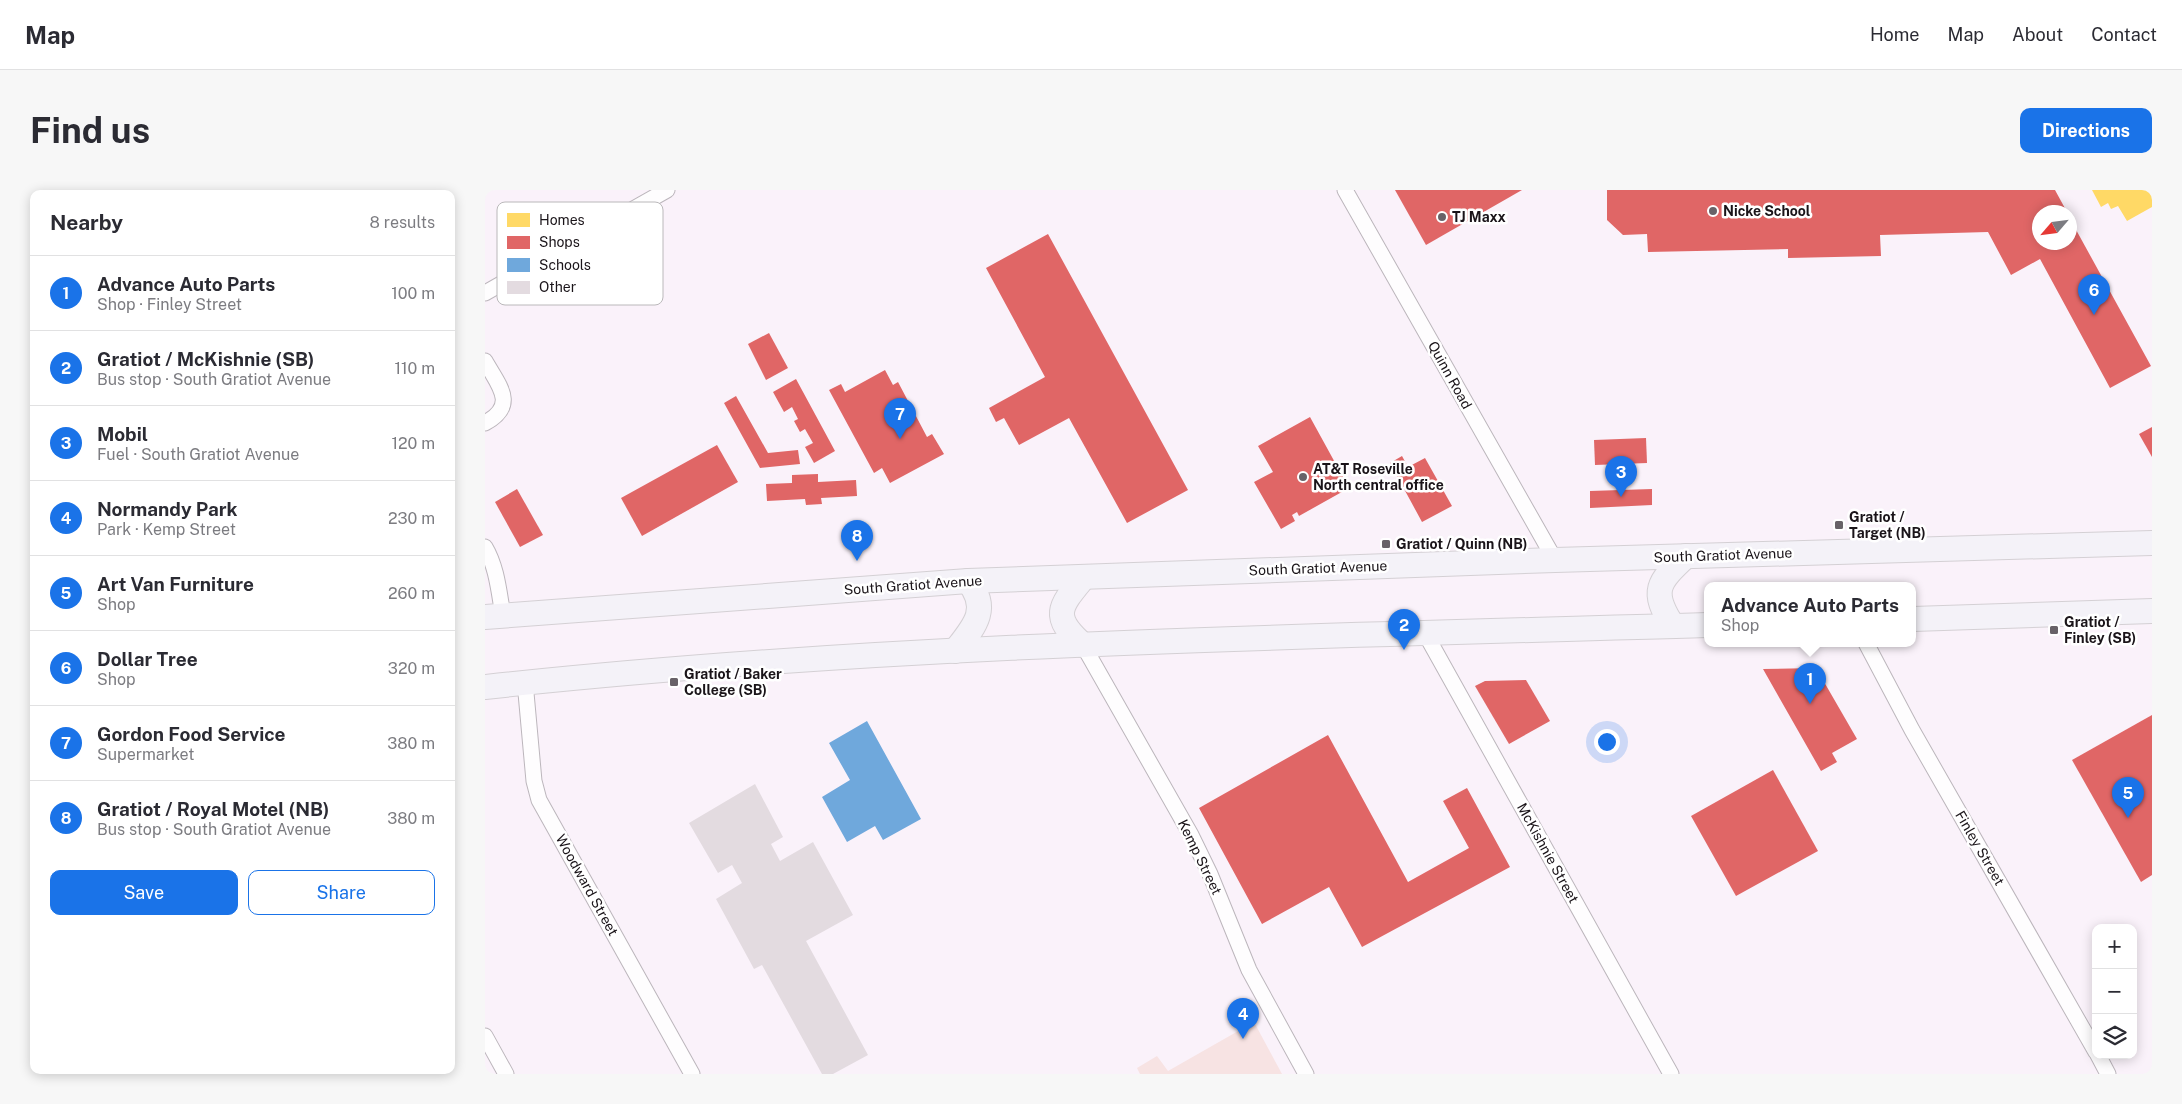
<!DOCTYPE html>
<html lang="en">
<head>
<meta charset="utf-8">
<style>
	body { margin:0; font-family:"Public Sans",sans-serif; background:#f7f7f7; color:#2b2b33 }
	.controls { position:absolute; right:15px; bottom:15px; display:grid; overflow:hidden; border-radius:10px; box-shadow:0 2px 12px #0003 }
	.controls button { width:45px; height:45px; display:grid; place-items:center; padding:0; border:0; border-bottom:1px solid #e1e1e2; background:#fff; color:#2b2b33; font:25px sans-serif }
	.compass { position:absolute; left:1547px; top:15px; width:45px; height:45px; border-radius:50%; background:#fff; box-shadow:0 2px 12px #0003; rotate:242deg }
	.you { position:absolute; left:1121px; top:551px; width:18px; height:18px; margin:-12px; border:4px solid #fff; border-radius:50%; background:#1a73e8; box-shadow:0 0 0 8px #1a73e833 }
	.badge { display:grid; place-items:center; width:32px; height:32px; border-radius:50%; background:#1a73e8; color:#fff; font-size:16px; font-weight:700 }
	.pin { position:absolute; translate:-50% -41px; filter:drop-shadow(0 1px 2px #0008) }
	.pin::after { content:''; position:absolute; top:26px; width:18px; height:15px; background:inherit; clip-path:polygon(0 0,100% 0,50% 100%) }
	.popup { position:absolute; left:1219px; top:392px; width:212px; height:65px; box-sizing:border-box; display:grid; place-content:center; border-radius:10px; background:#fff; filter:drop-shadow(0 1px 4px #0005); font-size:16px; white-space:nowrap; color:#7c7c81 }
	.popup b { font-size:19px; color:#2b2b33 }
	.popup::after { content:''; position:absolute; left:50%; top:100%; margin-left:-10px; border:10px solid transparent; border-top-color:#fff }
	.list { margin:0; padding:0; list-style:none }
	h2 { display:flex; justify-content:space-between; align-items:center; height:65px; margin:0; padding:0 20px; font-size:21px }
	h2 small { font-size:16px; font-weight:400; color:#7c7c81 }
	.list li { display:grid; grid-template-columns:32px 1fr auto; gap:15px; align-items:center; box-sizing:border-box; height:75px; padding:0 20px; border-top:1px solid #e1e1e2 }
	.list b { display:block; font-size:19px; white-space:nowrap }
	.list p { margin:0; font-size:16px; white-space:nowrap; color:#7c7c81 }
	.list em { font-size:16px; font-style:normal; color:#7c7c81 }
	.actions { display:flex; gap:10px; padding:15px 20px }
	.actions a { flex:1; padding:11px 0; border:1px solid #1a73e8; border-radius:10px; text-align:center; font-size:18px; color:#1a73e8 }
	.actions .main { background:#1a73e8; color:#fff }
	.icon { flex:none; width:28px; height:28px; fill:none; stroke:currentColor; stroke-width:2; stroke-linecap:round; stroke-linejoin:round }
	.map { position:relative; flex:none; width:1667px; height:884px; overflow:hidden; border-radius:10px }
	header { display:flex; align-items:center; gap:30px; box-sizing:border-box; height:70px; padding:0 25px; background:#fff; border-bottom:1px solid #e1e1e2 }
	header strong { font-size:24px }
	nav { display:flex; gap:28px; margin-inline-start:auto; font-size:18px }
	.intro { display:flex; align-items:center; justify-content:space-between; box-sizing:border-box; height:120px; padding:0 30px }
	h1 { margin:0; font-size:35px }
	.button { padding:12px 22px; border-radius:10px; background:#1a73e8; color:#fff; font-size:18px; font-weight:700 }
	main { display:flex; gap:30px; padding:0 30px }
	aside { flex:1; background:#fff; border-radius:10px; box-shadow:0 2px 12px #0003 }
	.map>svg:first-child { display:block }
	.green { fill:#f7e3e3 }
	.homes { fill:#ffd966 }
	.shops { fill:#e06666 }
	.schools { fill:#6fa8dc }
	.building { fill:#e3dbe0 }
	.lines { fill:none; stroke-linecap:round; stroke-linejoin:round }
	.street-casing { stroke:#bcb6bc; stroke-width:17 }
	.primary-casing { stroke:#d4d0d4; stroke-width:26 }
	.street { stroke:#fefdfe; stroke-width:15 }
	.primary { stroke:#f4f2f8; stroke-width:24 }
	.poi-dot { fill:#686268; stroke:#fff; stroke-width:2 }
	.labels { text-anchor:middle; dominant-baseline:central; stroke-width:5; stroke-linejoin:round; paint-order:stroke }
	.poi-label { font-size:14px; font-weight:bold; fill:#1a1419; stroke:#fff; text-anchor:start }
	.street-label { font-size:14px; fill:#1a1419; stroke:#fff }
	.key { fill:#fff; stroke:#bab8ba; stroke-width:1 }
	.key-label { font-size:14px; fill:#1a1419 }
</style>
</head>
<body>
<header>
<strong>Map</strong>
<nav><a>Home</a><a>Map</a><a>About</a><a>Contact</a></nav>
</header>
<div class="intro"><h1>Find us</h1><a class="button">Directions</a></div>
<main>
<aside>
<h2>Nearby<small>8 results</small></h2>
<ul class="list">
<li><span class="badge">1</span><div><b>Advance Auto Parts</b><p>Shop · Finley Street</p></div><em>100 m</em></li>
<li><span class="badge">2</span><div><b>Gratiot / McKishnie (SB)</b><p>Bus stop · South Gratiot Avenue</p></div><em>110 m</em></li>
<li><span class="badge">3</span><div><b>Mobil</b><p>Fuel · South Gratiot Avenue</p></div><em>120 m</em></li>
<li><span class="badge">4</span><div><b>Normandy Park</b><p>Park · Kemp Street</p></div><em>230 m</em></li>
<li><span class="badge">5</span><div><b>Art Van Furniture</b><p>Shop</p></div><em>260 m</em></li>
<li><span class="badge">6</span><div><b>Dollar Tree</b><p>Shop</p></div><em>320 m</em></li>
<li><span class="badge">7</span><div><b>Gordon Food Service</b><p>Supermarket</p></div><em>380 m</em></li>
<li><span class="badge">8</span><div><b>Gratiot / Royal Motel (NB)</b><p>Bus stop · South Gratiot Avenue</p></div><em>380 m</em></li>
</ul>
<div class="actions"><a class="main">Save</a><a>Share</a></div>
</aside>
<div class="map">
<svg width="1667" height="884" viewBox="0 0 1667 884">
	<rect width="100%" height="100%" fill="#faf2fa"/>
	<path class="green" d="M769 832 797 884H655L652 878 672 866 683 881Z"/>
	<path class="homes" d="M1607 0H1667V17L1642 31 1633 16 1626 19 1623 13 1616 17Z"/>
	<g class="shops">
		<path d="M910 0H1037L941 55Z"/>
		<path d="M1122 0H1570L1582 22H1554V52H1584V27L1666 176 1625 198 1555 69 1526 85 1503 42 1395 45 1396 66 1303 68V59L1163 62 1162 44 1138 45 1122 30Z"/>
		<path d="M563 44 703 300 642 333 584 228 534 255 519 228 511 232 504 218 560 187 501 78Z"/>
		<path d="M284 143 303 178 281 190 263 154Z"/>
		<path d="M400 180 408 195 413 192 442 247 447 244 459 264 405 293 397 278 389 283 344 200 356 194 360 202Z"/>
		<path d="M311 189 350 261 329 273 320 257 328 253 320 239 315 242 309 231 313 229 307 217 299 222 288 202Z"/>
		<path d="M251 206 283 263 313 260 315 274 275 278 239 213Z"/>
		<path d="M825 227 864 298 814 326 812 322 807 325 810 331 796 339 769 292 788 282 773 256Z"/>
		<path d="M1667 237V267L1654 244Z"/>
		<path d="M1161 248 1162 273 1110 275 1109 250Z"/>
		<path d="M232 255 253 292 157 346 136 308Z"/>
		<path d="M917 266 923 277 940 268 967 316 937 332 905 273Z"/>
		<path d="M333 284V292L371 290 372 306 336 308 337 314 321 315 320 309 282 311 281 294 307 293V285Z"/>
		<path d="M32 299 58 345 35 357 10 312Z"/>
		<path d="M1167 299V315L1105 318V301Z"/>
		<path d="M1331 478 1372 549 1347 563 1352 572 1336 581 1278 479Z"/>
		<path d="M1041 490 1065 531 1024 554 990 496 1000 491Z"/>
		<path d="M1667 525V685L1656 692 1587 570Z"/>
		<path d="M843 545 923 692 984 658 958 611 982 598 1025 677 877 757 844 697 777 734 714 618Z"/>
		<path d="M1288 580 1333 661 1251 706 1206 626Z"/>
	</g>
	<path class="schools" d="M382 531 436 629 398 650 390 636 362 652 337 607 365 590 344 553Z"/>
	<path class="building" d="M270 594 298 647 286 654 295 671 328 652 368 725 321 751 383 865 348 884H337L277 775 269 779 231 709 257 693 247 675 233 683 204 633Z"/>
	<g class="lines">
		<g class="street-casing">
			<g id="street">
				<path d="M860 0 1070 370"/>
				<path d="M0 103 182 0"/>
				<path d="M0 171C14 196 33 215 0 233"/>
				<path d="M0 357C12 377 14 403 18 425"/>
				<path d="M940 443 1186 884"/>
				<path d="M1381 453 1427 540 1611 862"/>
				<path d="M598 455 706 645 725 684 764 780 821 884"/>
				<path d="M40 492 49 591 54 610 207 884"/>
				<path d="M0 846 21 884"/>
				<path d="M1613 865 1623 884"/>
			</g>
		</g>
		<g class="primary-casing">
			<g id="primary">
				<path d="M0 427 483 391 1070 370 1667 353"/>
				<path d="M1428 429 1667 421"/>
				<path d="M1188 436C1165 401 1173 392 1201 366"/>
				<path d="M598 455C565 426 575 416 599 387"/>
				<path d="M470 461C489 437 506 419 483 391"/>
				<path d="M0 497C406 453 815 447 1222 435"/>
			</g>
		</g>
		<use href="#street" class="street"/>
		<use href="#primary" class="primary"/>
	</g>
	<g class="poi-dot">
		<circle cx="1228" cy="21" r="5"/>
		<circle cx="957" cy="27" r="5"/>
		<circle cx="818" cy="287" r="5"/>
		<rect x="1349" y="330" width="10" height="10" rx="2.5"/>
		<rect x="896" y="349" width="10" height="10" rx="2.5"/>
		<rect x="1564" y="435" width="10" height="10" rx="2.5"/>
		<rect x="184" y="487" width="10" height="10" rx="2.5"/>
	</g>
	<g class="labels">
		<g class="poi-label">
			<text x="1238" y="21">Nicke School</text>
			<text x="967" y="27">TJ Maxx</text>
			<text x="828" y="279">AT&amp;T Roseville<tspan x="828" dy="16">North central office</tspan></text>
			<text x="1364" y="327">Gratiot /<tspan x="1364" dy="16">Target (NB)</tspan></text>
			<text x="911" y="354">Gratiot / Quinn (NB)</text>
			<text x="1579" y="432">Gratiot /<tspan x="1579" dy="16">Finley (SB)</tspan></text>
			<text x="199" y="484">Gratiot / Baker<tspan x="199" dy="16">College (SB)</tspan></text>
		</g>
		<g class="street-label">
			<text transform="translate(965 185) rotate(61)">Quinn Road</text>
			<text transform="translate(1238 365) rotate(-2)">South Gratiot Avenue</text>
			<text transform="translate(833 378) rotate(-2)">South Gratiot Avenue</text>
			<text transform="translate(428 395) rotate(-4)">South Gratiot Avenue</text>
			<text transform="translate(1495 658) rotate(60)">Finley Street</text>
			<text transform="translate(1063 663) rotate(61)">McKishnie Street</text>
			<text transform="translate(715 667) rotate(64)">Kemp Street</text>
			<text transform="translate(102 695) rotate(61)">Woodward Street</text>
		</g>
	</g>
	<rect x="12" y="12" width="166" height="103" rx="8" class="key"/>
	<rect x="22" y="23" width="23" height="14" fill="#ffd966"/>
	<rect x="22" y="46" width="23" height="13" fill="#e06666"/>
	<rect x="22" y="68" width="23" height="14" fill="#6fa8dc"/>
	<rect x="22" y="91" width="23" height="13" fill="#e3dbe0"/>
	<g class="key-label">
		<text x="54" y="35">Homes</text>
		<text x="54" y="57">Shops</text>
		<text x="54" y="80">Schools</text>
		<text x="54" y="102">Other</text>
	</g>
</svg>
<div class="controls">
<button>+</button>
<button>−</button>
<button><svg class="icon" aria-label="layers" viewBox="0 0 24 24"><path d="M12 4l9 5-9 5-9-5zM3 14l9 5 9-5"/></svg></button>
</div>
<svg class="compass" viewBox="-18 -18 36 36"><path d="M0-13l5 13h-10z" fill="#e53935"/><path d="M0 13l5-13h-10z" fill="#7c7c81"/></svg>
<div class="you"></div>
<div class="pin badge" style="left:1325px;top:514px">1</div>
<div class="popup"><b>Advance Auto Parts</b>Shop</div>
<div class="pin badge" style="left:919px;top:460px">2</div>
<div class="pin badge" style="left:1136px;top:307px">3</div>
<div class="pin badge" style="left:758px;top:849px">4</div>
<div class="pin badge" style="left:1643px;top:628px">5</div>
<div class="pin badge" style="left:1609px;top:125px">6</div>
<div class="pin badge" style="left:415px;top:249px">7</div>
<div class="pin badge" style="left:372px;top:371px">8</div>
</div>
</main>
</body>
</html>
